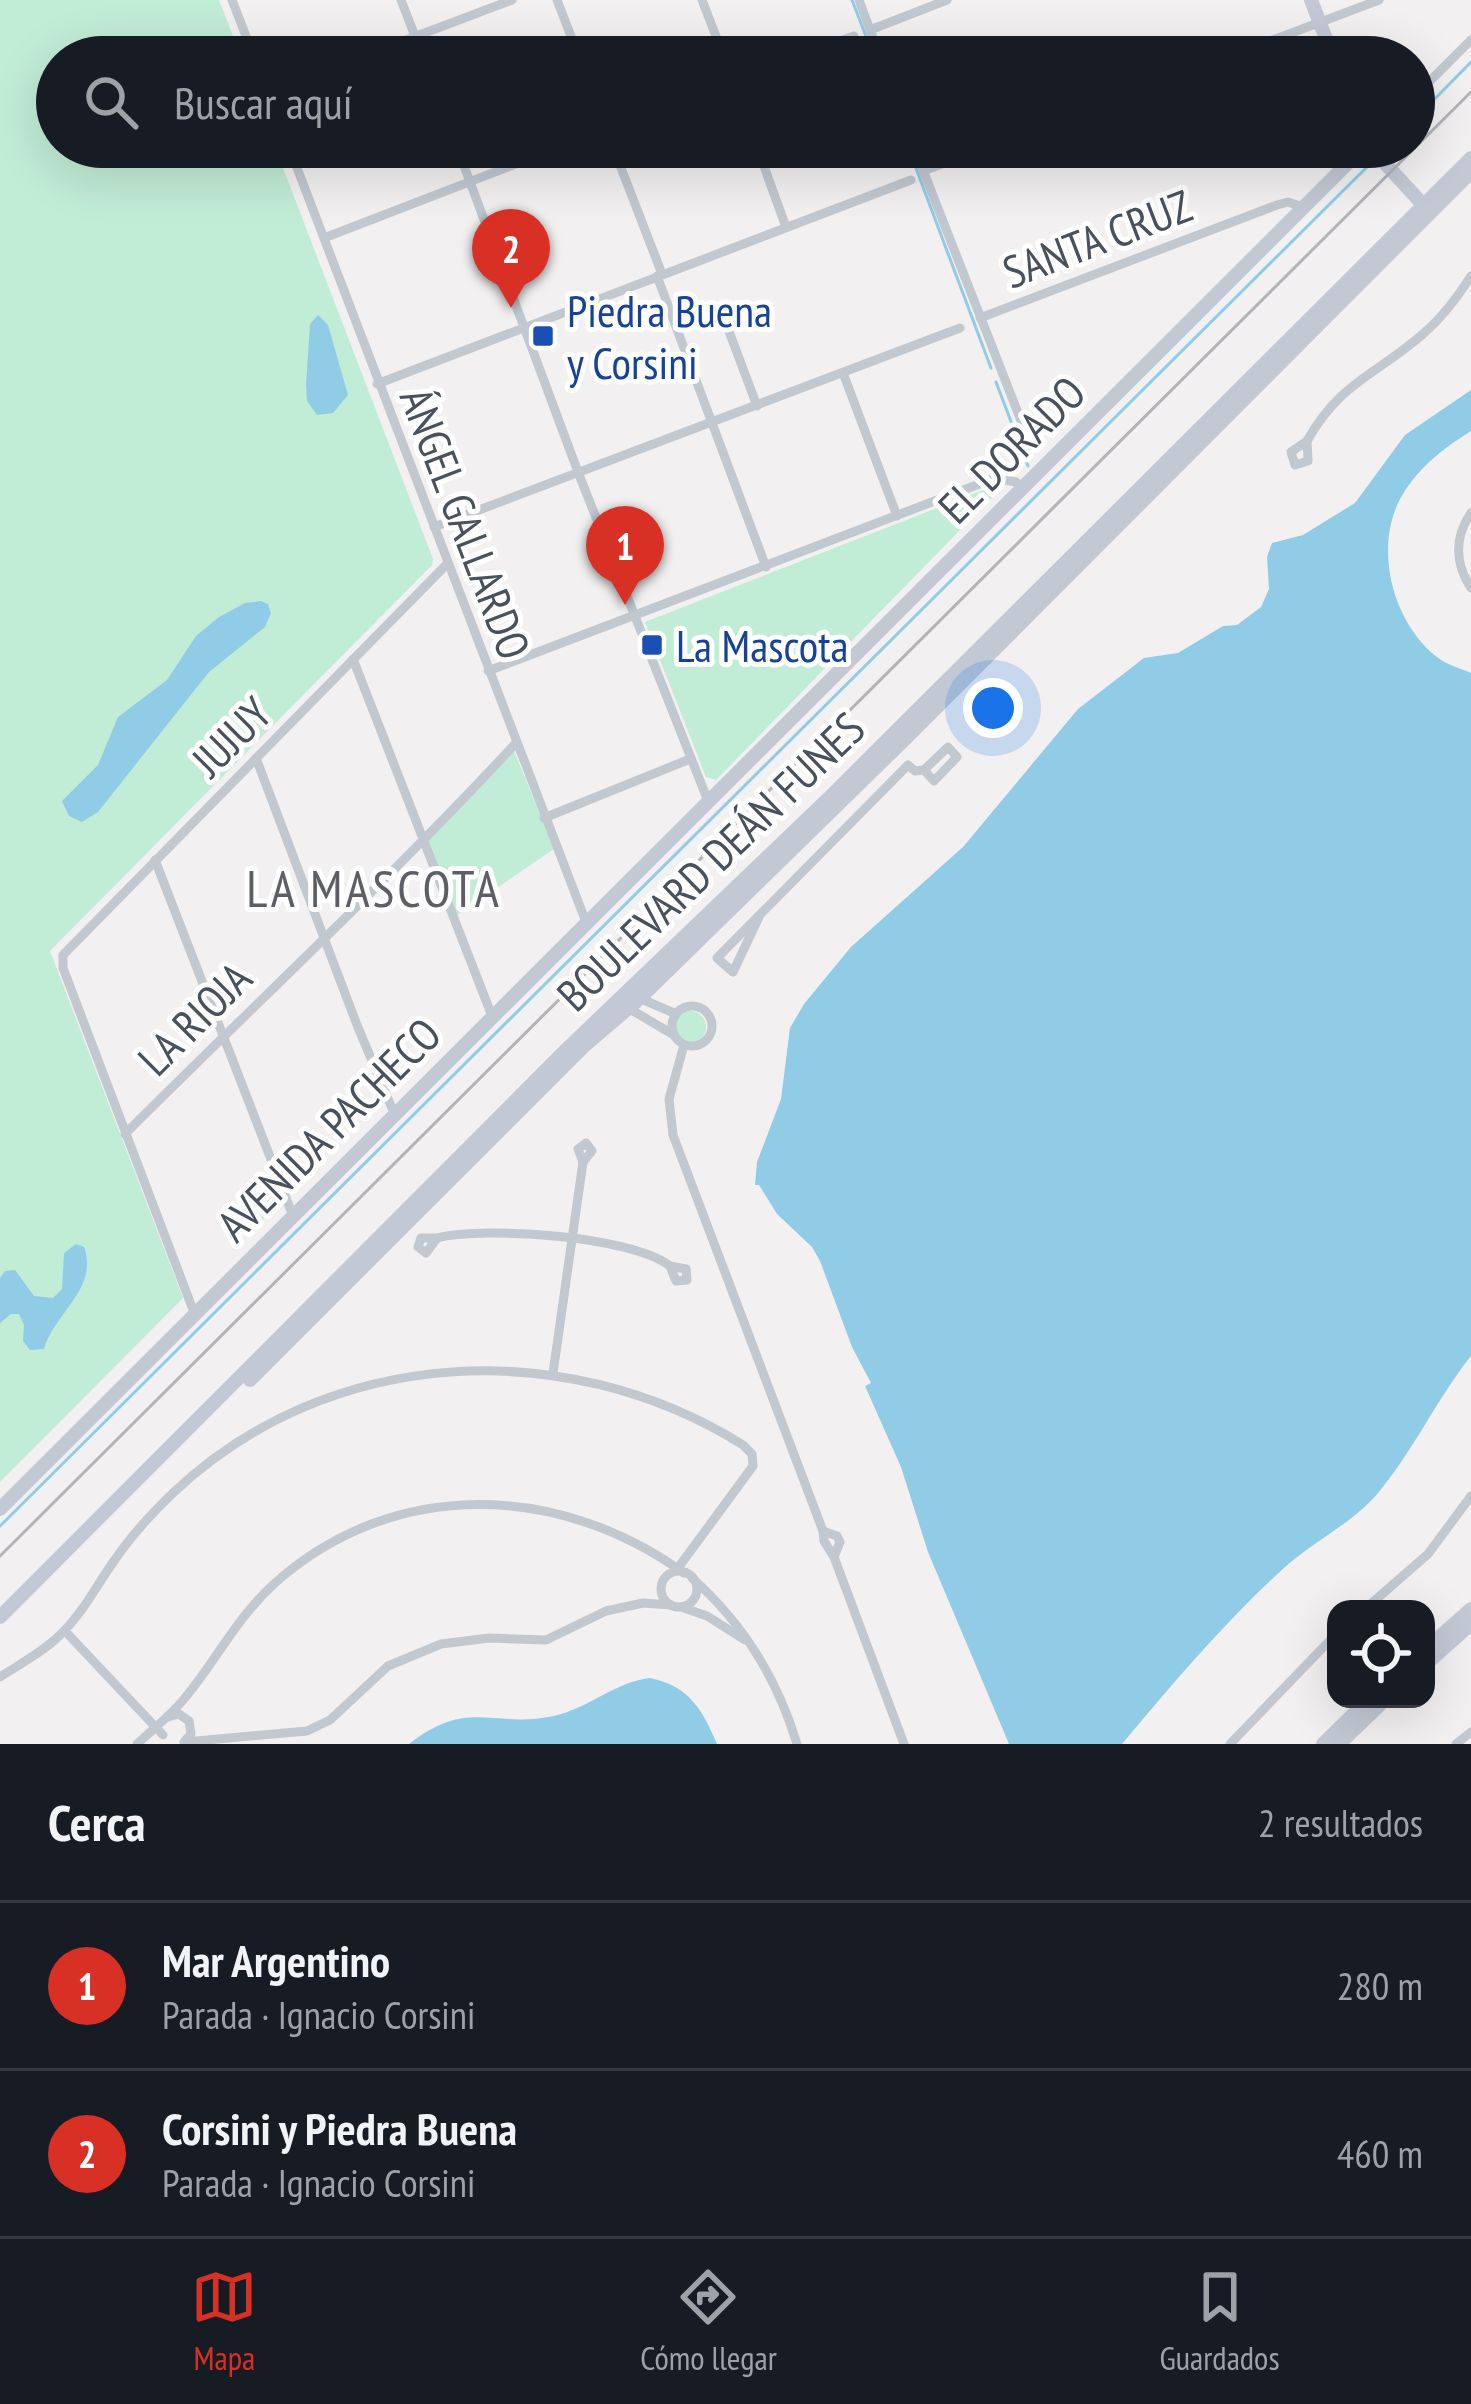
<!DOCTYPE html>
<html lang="es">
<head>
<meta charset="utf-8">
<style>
	body { margin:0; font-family:"PT Sans Narrow",sans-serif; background:#20242c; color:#f1f3f6 }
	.controls { position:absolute; right:36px; bottom:36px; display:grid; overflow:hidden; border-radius:24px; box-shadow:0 12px 48px #0002 }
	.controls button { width:108px; height:108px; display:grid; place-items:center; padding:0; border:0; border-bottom:3px solid #363941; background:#171b24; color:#f1f3f6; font:60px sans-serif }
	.you { position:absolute; left:993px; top:708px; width:42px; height:42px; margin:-30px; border:9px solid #fff; border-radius:50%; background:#1a73e8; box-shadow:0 0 0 18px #1a73e833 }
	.badge { display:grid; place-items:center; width:78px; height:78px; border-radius:50%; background:#d93025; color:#fff; font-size:39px; font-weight:700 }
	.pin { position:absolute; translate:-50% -99px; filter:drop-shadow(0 3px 6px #0008) }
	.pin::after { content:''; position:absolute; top:63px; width:42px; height:36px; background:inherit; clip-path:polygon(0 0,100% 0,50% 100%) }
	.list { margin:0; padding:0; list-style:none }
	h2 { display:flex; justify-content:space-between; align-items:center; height:156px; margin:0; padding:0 48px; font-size:51px }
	h2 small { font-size:39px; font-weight:400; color:#9ea1a6 }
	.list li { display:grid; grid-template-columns:78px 1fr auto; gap:36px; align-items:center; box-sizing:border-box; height:168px; padding:0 48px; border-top:3px solid #363941 }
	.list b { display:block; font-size:45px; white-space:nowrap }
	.list p { margin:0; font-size:39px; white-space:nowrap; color:#9ea1a6 }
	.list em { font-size:39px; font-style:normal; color:#9ea1a6 }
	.icon { flex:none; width:66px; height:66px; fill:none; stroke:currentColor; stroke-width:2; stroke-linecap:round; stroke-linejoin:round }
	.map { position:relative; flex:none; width:1471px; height:1744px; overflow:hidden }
	.search { position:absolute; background:#171b24; box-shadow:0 12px 48px #0002; left:36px; right:36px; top:36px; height:132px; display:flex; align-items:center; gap:30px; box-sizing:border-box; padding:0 42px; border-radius:66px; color:#9ea1a6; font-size:45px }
	.sheet { height:492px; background:#171b24 }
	nav { display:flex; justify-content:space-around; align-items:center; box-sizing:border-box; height:168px; border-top:3px solid #363941; background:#171b24; font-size:33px; color:#9ea1a6 }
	nav a { display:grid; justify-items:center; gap:6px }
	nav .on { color:#d93025 }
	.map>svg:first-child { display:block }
	.green { fill:#c1ecd6 }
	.water { fill:#91cce6 }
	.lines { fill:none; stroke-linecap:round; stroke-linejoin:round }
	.stream { stroke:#91cce6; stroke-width:3 }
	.street { stroke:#c1c8d0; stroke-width:9 }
	.secondary { stroke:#c2c9d5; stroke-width:14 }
	.rail { stroke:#b2b4b9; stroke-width:3 }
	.transit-dot { fill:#1a4fb4; stroke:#fff; stroke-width:4.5 }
	.labels { text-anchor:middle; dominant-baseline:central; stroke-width:10; stroke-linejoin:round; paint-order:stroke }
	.street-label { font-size:45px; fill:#49515c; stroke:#fff }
	.transit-label { font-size:45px; fill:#164399; stroke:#fff; text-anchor:start }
	.quarter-label { font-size:51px; letter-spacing:3px; fill:#5d5f64; stroke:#fff }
</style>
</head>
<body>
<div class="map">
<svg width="1471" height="1744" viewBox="0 0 1471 1744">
	<rect width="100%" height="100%" fill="#f2f0f0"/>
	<g class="green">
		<path d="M0 0H219L241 57H57V147H275L433 559 432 565 50 951 183 1298 0 1482Z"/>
		<path d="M996 485 1002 487 716 780 706 777 645 622Z"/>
		<path d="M514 751 554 849 457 915 427 842Z"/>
		<circle cx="690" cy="1027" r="16"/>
		<path d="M260 1191 276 1207 246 1237 230 1222Z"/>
	</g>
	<g class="water">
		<path d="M318 315 328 325 348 395 333 413 317 415 307 401 306 385 310 324Z"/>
		<path d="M1471 390V431C1444 448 1420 466 1403 494 1372 545 1392 622 1437 657 1447 665 1460 668 1471 673V1356C1436 1400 1414 1450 1378 1493 1353 1523 1314 1541 1285 1567 1225 1622 1174 1682 1122 1744H1009L928 1552 901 1467 865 1386 871 1383 852 1347 820 1261 812 1247 777 1214 759 1185H755L757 1162 781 1099 790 1028 804 1004 851 947 963 847 1078 709 1144 658 1178 653 1223 626 1237 625 1261 607 1269 589 1267 557 1272 543 1303 535 1355 503 1405 435Z"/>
		<path d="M261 601 268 604 271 613 265 627 209 672 98 812 82 822 69 816 62 801 98 765 118 717 167 680 196 636 219 617 245 603Z"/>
		<path d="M76 1244 84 1247C99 1289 54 1313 44 1349L30 1350 23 1341 24 1325 19 1314H11L0 1323V1278L5 1271 15 1270 34 1296 53 1298 62 1289 64 1253Z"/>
		<path d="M650 1678C689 1686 702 1709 717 1744H409C469 1697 492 1729 554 1716 589 1708 615 1682 650 1678Z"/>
	</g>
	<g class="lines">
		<g class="stream">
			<path d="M852 0 874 57"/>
			<path d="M1414 120 1471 62"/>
			<path d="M908 147 991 368"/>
			<path d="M1383 151 1387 147"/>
			<path d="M996 382 1028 466"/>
			<path d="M0 1526 1370 164"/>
		</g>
		<g class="street">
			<path d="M232 0 254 57"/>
			<path d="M401 0 423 57"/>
			<path d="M557 0 579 57"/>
			<path d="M702 0 724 57"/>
			<path d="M859 0 880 57"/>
			<path d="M870 30 947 0"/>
			<path d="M361 57 512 0"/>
			<path d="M797 57 854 36"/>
			<path d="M1228 57 1379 0"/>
			<path d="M1414 97 1471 40"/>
			<path d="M289 147 586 922"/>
			<path d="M457 147 578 472 708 801"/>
			<path d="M613 147 662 274"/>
			<path d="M757 147 786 227"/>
			<path d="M914 147 1027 436"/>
			<path d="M923 171 988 147"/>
			<path d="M324 238 560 147"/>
			<path d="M657 276 766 567"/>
			<path d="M721 310 757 406"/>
			<path d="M980 318 1277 205 1288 202 1305 208"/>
			<path d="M843 373 897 516"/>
			<path d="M377 384 911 180"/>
			<path d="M1307 441C1340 382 1376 375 1423 334 1443 317 1457 298 1471 276"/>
			<path d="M1307 441 1308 461 1295 465 1291 452Z"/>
			<path d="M1471 513C1454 537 1455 564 1471 588"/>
			<path d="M434 527 960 328"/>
			<path d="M353 659 492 1016"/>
			<path d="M488 671 995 478 1016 482 1023 488"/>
			<path d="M256 758 357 1025 394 1113"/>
			<path d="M544 818 690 759"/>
			<path d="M155 860 293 1216"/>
			<path d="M760 915 733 972 717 958 908 765 915 771 924 770 934 781 957 757 948 747 924 770"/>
			<path d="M637 997 676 1014"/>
			<path d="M623 1005 674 1035"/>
			<circle cx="692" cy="1026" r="20"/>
			<path d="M684 1045 669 1099 673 1135 823 1531"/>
			<path d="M125 1134C255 1004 390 879 515 744"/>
			<path d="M586 1143 592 1151 583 1162 578 1149Z"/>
			<path d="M421 1238H437L426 1253 418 1247Z"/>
			<path d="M437 1238C485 1226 632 1236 670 1266"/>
			<path d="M670 1266 686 1269 687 1280 676 1281Z"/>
			<path d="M195 1315 63 968V955L447 564"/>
			<path d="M553 1373 583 1162"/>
			<path d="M834 1557 840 1542 837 1536 823 1531 824 1541 834 1557 904 1744"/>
			<circle cx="679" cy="1589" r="18"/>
			<path d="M692 1578C744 1624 777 1678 797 1744"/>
			<path d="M681 1607 707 1616 745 1640"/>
			<path d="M1365 1609 1428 1554 1471 1496"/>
			<path d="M65 1631 163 1735"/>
			<path d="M0 1677C20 1664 43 1652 60 1635 83 1613 96 1586 114 1561 131 1536 152 1513 174 1492 329 1346 565 1334 743 1445L752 1454 753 1466 678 1568"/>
			<path d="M168 1717 179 1714 189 1721 191 1734 184 1742"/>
			<path d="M185 1742 307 1731 330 1720 388 1666 441 1644 489 1638 546 1640 606 1611 643 1603 671 1605"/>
			<path d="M137 1744C153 1729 170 1716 184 1699 216 1661 237 1617 275 1583 394 1477 559 1483 684 1573"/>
			<path d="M1230 1744 1336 1634"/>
			<path d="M1456 1744 1471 1732"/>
		</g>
		<g class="secondary">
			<path d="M1311 0 1333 57"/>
			<path d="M1370 147 1427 209"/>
			<path d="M250 1380 583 1047 639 999 907 737 1471 172"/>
			<path d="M0 1509 1364 147"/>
			<path d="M0 1617 566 1050 831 796 1471 158"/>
			<path d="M1426 1649 1471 1609"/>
			<path d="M1426 1664 1471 1624"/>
			<path d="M1323 1744 1369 1699"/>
			<path d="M1339 1744 1386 1699"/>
		</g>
		<path class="rail" d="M0 1556 1471 92"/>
	</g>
	<g class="transit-dot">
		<rect x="531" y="324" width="24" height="24" rx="6"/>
		<rect x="640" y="633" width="24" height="24" rx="6"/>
	</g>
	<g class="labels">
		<g class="street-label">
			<text transform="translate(1097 238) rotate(-21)">SANTA CRUZ</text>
			<text transform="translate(1011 449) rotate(-45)">EL DORADO</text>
			<text transform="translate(466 523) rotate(69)">ÁNGEL GALLARDO</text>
			<text transform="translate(231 736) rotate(-45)">JUJUY</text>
			<text transform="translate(710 861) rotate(-44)">BOULEVARD DEÁN FUNES</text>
			<text transform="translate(194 1018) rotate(-45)">LA RIOJA</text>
			<text transform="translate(328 1129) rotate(-45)">AVENIDA PACHECO</text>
		</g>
		<g class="transit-label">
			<text x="567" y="310">Piedra Buena<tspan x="567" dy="52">y Corsini</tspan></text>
			<text x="676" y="645">La Mascota</text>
		</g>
		<g class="quarter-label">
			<text x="374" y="888">LA MASCOTA</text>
		</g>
	</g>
</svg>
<div class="controls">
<button><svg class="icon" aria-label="locate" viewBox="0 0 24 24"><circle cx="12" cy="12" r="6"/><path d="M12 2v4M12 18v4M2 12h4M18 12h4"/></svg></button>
</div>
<div class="you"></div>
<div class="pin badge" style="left:625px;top:605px">1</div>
<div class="pin badge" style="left:511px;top:308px">2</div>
<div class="search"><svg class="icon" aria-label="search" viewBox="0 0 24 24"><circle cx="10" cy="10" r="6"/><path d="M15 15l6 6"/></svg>Buscar aquí</div>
</div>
<section class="sheet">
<h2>Cerca<small>2 resultados</small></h2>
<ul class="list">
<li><span class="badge">1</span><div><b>Mar Argentino</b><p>Parada · Ignacio Corsini</p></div><em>280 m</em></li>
<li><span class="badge">2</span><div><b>Corsini y Piedra Buena</b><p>Parada · Ignacio Corsini</p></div><em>460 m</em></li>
</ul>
</section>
<nav>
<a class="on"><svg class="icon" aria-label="map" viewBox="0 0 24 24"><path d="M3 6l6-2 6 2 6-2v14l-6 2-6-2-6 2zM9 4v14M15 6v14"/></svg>Mapa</a>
<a><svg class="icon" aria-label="directions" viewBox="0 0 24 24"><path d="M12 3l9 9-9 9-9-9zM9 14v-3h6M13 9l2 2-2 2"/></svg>Cómo llegar</a>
<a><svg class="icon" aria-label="saved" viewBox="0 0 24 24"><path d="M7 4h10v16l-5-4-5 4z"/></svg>Guardados</a>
</nav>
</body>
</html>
